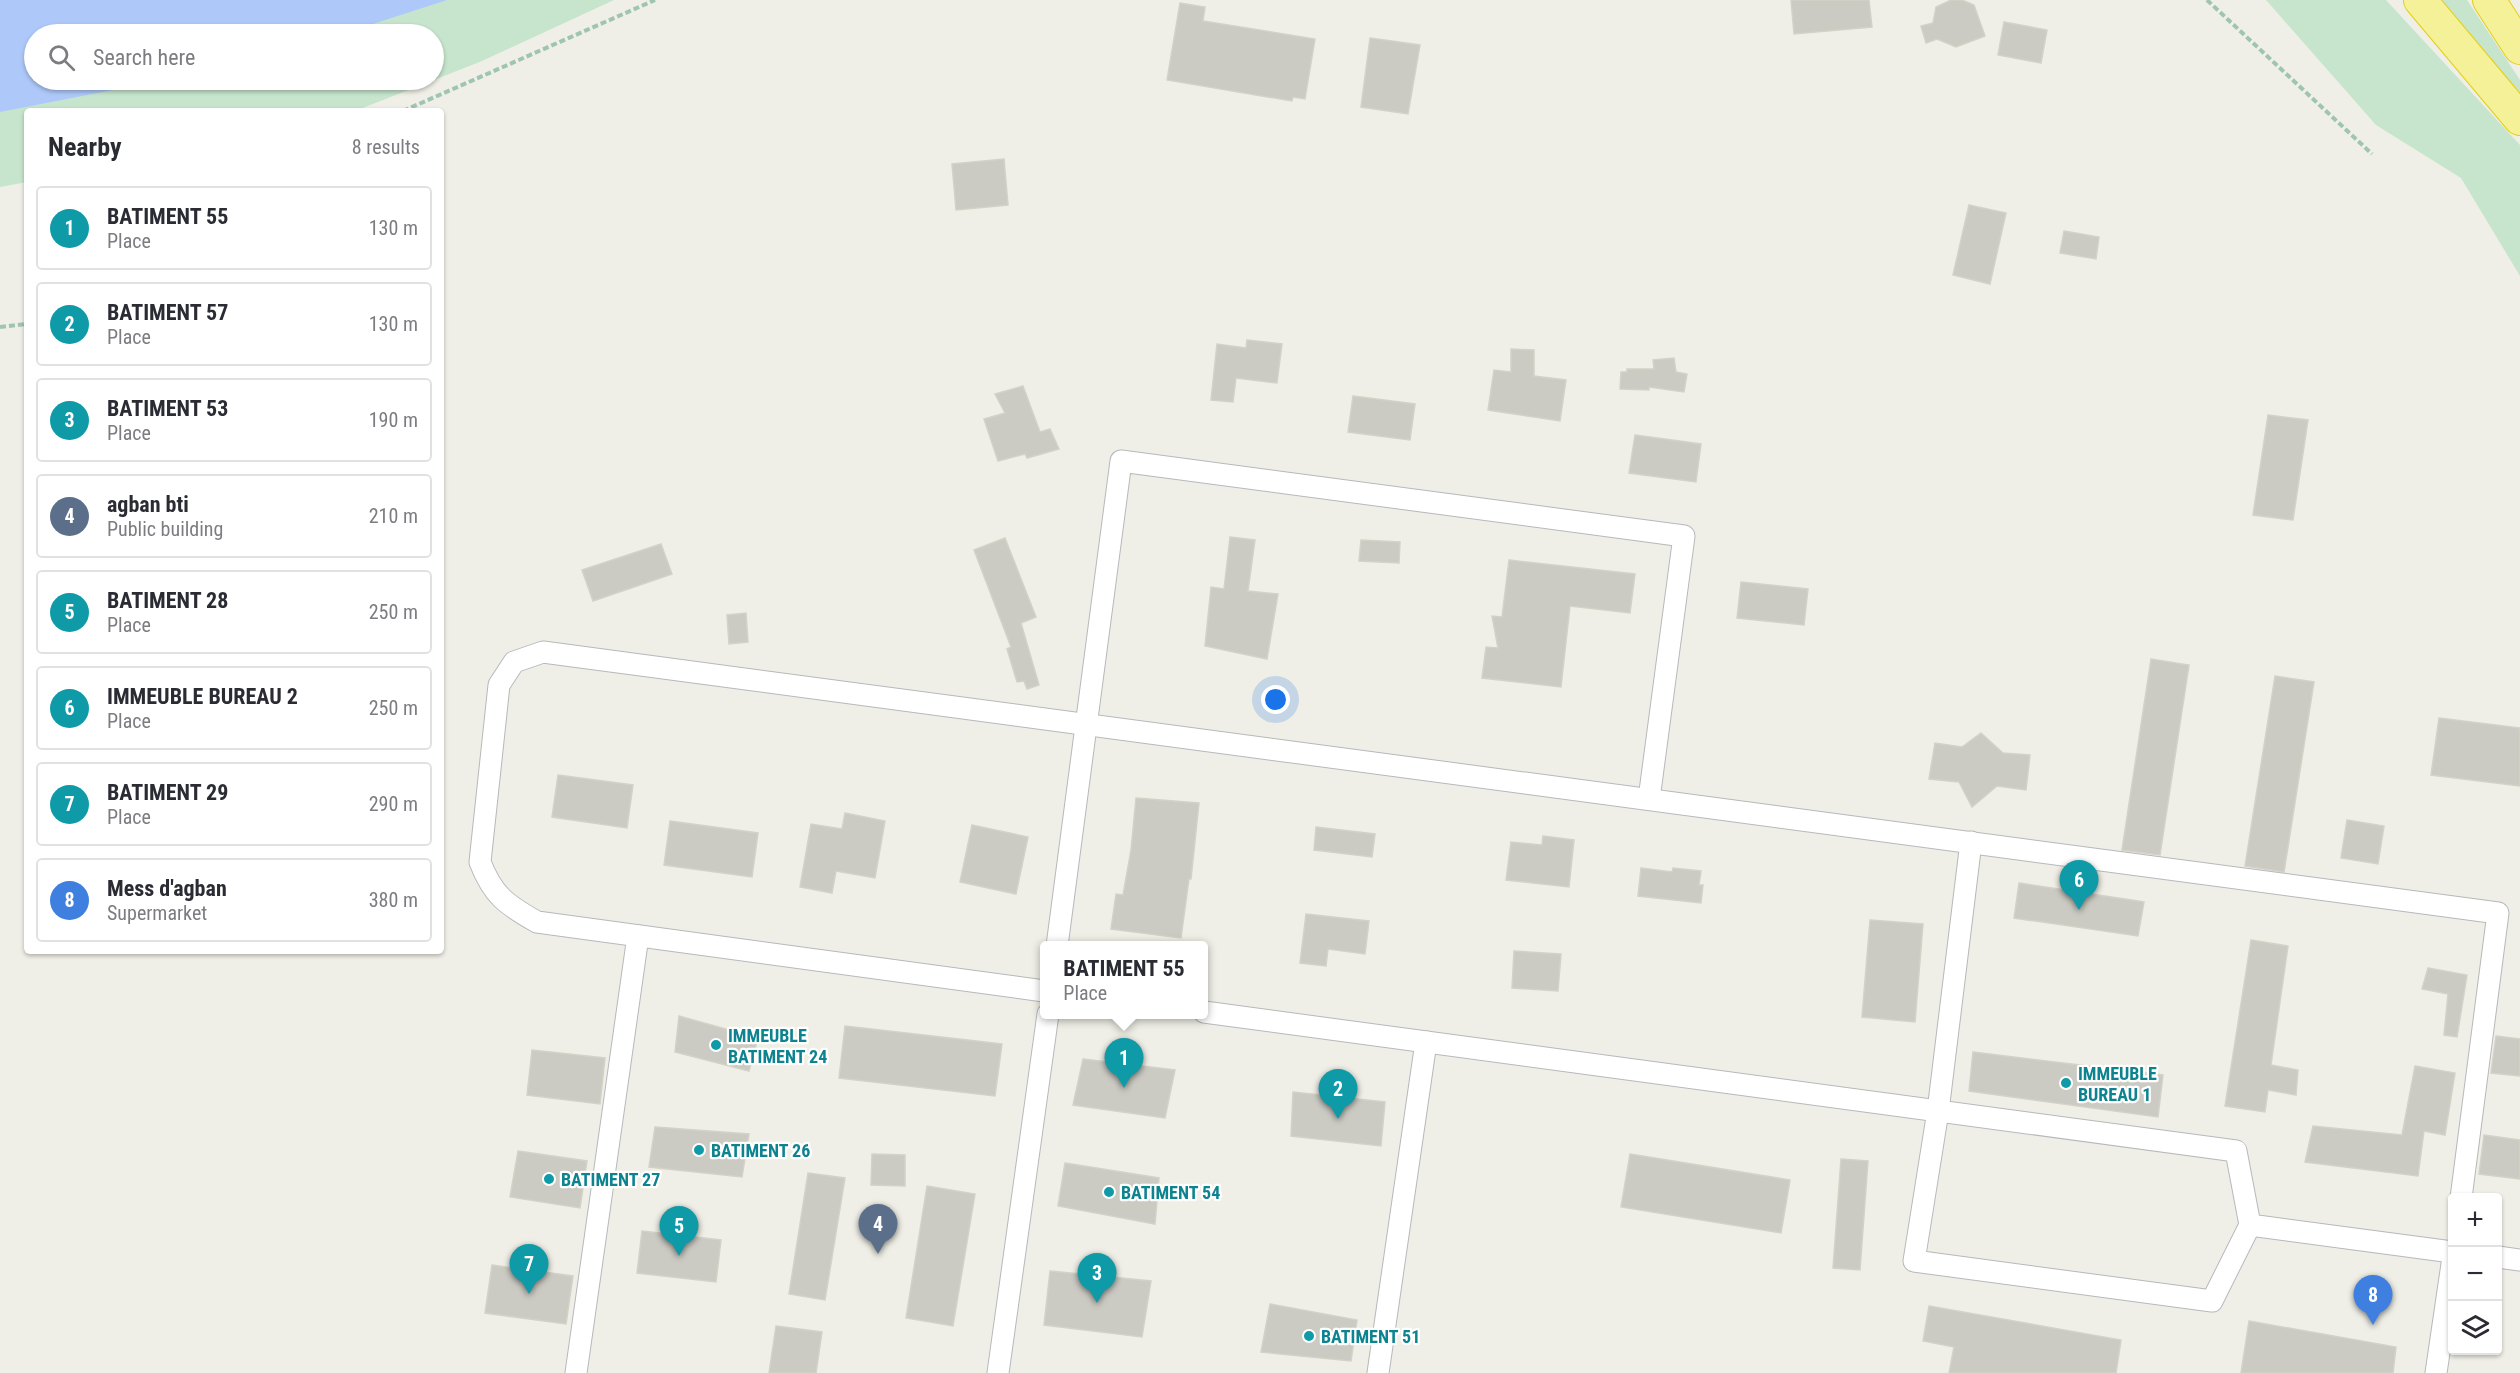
<!DOCTYPE html>
<html lang="en">
<head>
<meta charset="utf-8">
<style>
	body { margin:0; font-family:"Roboto Condensed",sans-serif; background:#f2f2f3; color:#2b2b33 }
	.controls { position:absolute; right:18px; bottom:18px; display:grid; overflow:hidden; border-radius:6px; box-shadow:0 2px 4px #0004 }
	.controls button { width:54px; height:54px; display:grid; place-items:center; padding:0; border:0; border-bottom:2px solid #e1e1e2; background:#fff; color:#2b2b33; font:30px sans-serif }
	.you { position:absolute; left:1276px; top:700px; width:21px; height:21px; margin:-15px; border:4px solid #fff; border-radius:50%; background:#1a73e8; box-shadow:0 0 0 9px #1a73e833 }
	.badge { display:grid; place-items:center; width:39px; height:39px; border-radius:50%; background:#d93025; color:#fff; font-size:20px; font-weight:700 }
	.pin { position:absolute; translate:-50% -50px; filter:drop-shadow(0 2px 3px #0008) }
	.pin::after { content:''; position:absolute; top:32px; width:21px; height:18px; background:inherit; clip-path:polygon(0 0,100% 0,50% 100%) }
	.popup { position:absolute; left:1040px; top:941px; width:168px; height:78px; box-sizing:border-box; display:grid; place-content:center; border-radius:6px; background:#fff; filter:drop-shadow(0 2px 4px #0005); font-size:20px; white-space:nowrap; color:#7c7c81 }
	.popup b { font-size:22px; color:#2b2b33 }
	.popup::after { content:''; position:absolute; left:50%; top:100%; margin-left:-12px; border:12px solid transparent; border-top-color:#fff }
	.list { margin:0; padding:0; list-style:none }
	h2 { display:flex; justify-content:space-between; align-items:center; height:78px; margin:0; padding:0 24px; font-size:26px }
	h2 small { font-size:20px; font-weight:400; color:#7c7c81 }
	.list li { display:grid; grid-template-columns:39px 1fr auto; gap:18px; align-items:center; box-sizing:border-box; height:84px; margin:0 12px 12px; padding:0 12px; border:2px solid #e1e1e2; border-radius:6px }
	.list b { display:block; font-size:22px; white-space:nowrap }
	.list p { margin:0; font-size:20px; white-space:nowrap; color:#7c7c81 }
	.list em { font-size:20px; font-style:normal; color:#7c7c81 }
	.icon { flex:none; width:33px; height:33px; fill:none; stroke:currentColor; stroke-width:2; stroke-linecap:round; stroke-linejoin:round }
	.map { position:relative; flex:none; width:2520px; height:1373px; overflow:hidden }
	.search { position:absolute; background:#fff; box-shadow:0 2px 4px #0004; left:24px; top:24px; width:420px; height:66px; display:flex; align-items:center; gap:15px; box-sizing:border-box; padding:0 21px; border-radius:33px; color:#7c7c81; font-size:22px }
	.panel { position:absolute; background:#fff; box-shadow:0 2px 4px #0004; left:24px; top:108px; width:420px; height:846px; border-radius:6px }
	.map>svg:first-child { display:block }
	.green { fill:#c6e5cc; fill-rule:evenodd }
	.water { fill:#aec9f9 }
	.building { fill:#cbcac3; stroke:#d4d2c6; stroke-width:1.5 }
	.lines { fill:none; stroke-linecap:round; stroke-linejoin:round }
	.minor-casing { stroke:#b7b8bc; stroke-width:23 }
	.highway-casing { stroke:#e5ce11; stroke-width:34 }
	.path { stroke:#9fc5b2; stroke-width:4; stroke-dasharray:6 3; stroke-linecap:butt }
	.minor { stroke:#fff; stroke-width:21 }
	.highway { stroke:#f5f198; stroke-width:32 }
	.culture-dot { fill:#0f9aa8; stroke:#fff; stroke-width:2 }
	.labels { text-anchor:middle; dominant-baseline:central; stroke-width:4.5; stroke-linejoin:round; paint-order:stroke }
	.culture-label { font-size:18px; font-weight:bold; fill:#0d838f; stroke:#fff; text-anchor:start }
</style>
</head>
<body>
<div class="map">
<svg width="2520" height="1373" viewBox="0 0 2520 1373">
	<rect width="100%" height="100%" fill="#efefe7"/>
	<g class="green">
		<path d="M0 0H614L482 61 355 111H27V182L0 187ZM34 34H434V80H34Z"/>
		<path d="M2266 0H2386L2520 145V276L2461 178 2376 125Z"/>
		<path d="M2434 0H2467L2520 80V92Z"/>
	</g>
	<path class="water" d="M0 0H447L342 34H34V80H164L0 112Z"/>
	<g class="building">
		<path d="M1791 0H1869L1872 27 1794 34Z"/>
		<path d="M1951 0H1962L1974 5 1985 36 1956 47 1937 39 1926 43 1921 26 1933 23 1936 7Z"/>
		<path d="M1180 3 1205 7 1203 21 1315 39 1305 99 1293 97 1292 101 1167 80Z"/>
		<path d="M2004 22 2047 30 2041 63 1998 55Z"/>
		<path d="M1370 38 1420 45 1408 114 1361 107Z"/>
		<path d="M1004 159 1008 205 956 210 952 164Z"/>
		<path d="M1969 205 2006 213 1990 284 1953 275Z"/>
		<path d="M2064 231 2099 237 2096 259 2060 253Z"/>
		<path d="M1247 340 1282 344 1277 383 1236 378 1233 402 1211 400 1217 344 1246 348Z"/>
		<path d="M1511 349 1534 350V376L1566 380 1560 421 1488 410 1494 370 1511 372Z"/>
		<path d="M1674 358 1676 372 1687 374 1684 392 1649 387V390L1620 389 1621 372H1627V369H1654L1653 360Z"/>
		<path d="M1023 386 1040 432 1050 429 1059 449 1027 458 1025 454 998 461 984 419 1005 413 995 394Z"/>
		<path d="M1353 396 1415 404 1410 440 1348 432Z"/>
		<path d="M2268 415 2308 420 2293 520 2253 515Z"/>
		<path d="M1635 435 1701 444 1696 482 1629 473Z"/>
		<path d="M1230 537 1255 540 1248 591 1278 594 1267 659 1205 646 1211 587 1224 589Z"/>
		<path d="M1005 538 1036 617 1021 623 1039 685 1027 689 1024 681 1017 682 1007 649 1011 647 974 550Z"/>
		<path d="M1361 540 1400 542 1399 563 1359 561Z"/>
		<path d="M661 544 672 574 593 601 582 570Z"/>
		<path d="M1509 560 1635 574 1630 613 1570 606 1561 687 1482 678 1486 647 1498 648 1492 616 1502 617Z"/>
		<path d="M1741 582 1808 589 1804 625 1737 618Z"/>
		<path d="M746 613 748 642 729 644 727 615Z"/>
		<path d="M2151 659 2189 665 2160 855 2122 850Z"/>
		<path d="M2275 676 2314 682 2284 872 2245 866Z"/>
		<path d="M2439 718 2520 728V786L2431 775Z"/>
		<path d="M1981 733 2003 753 2030 755 2026 790 1997 786 1972 807 1959 782 1929 779 1935 743 1962 747Z"/>
		<path d="M558 775 633 785 627 828 552 817Z"/>
		<path d="M1136 798 1199 803 1191 879H1189L1181 938 1111 929 1116 894 1123 895 1131 850Z"/>
		<path d="M845 813 885 821 875 878 836 871 832 893 800 887 811 824 842 829Z"/>
		<path d="M2347 820 2384 826 2378 864 2341 858Z"/>
		<path d="M670 821 758 833 752 877 664 865Z"/>
		<path d="M972 825 1028 837 1016 894 960 882Z"/>
		<path d="M1316 827 1375 834 1372 857 1314 850Z"/>
		<path d="M1543 836 1574 840 1569 887 1506 880 1511 842 1542 845Z"/>
		<path d="M1641 868 1672 872 1673 868 1701 871 1699 885H1703L1701 903 1638 896Z"/>
		<path d="M2019 883 2144 902 2138 936 2014 918Z"/>
		<path d="M1306 914 1369 921 1365 954 1328 949 1326 966 1300 963Z"/>
		<path d="M1870 920 1923 924 1915 1022 1862 1017Z"/>
		<path d="M2251 940 2288 946 2271 1065 2298 1070 2296 1095 2268 1090 2265 1112 2225 1106Z"/>
		<path d="M1514 951 1561 954 1558 991 1512 988Z"/>
		<path d="M2428 968 2467 975 2457 1037 2444 1035 2448 994 2422 989Z"/>
		<path d="M679 1016 758 1038 749 1071 675 1052Z"/>
		<path d="M845 1026 1002 1044 995 1096 839 1078Z"/>
		<path d="M2496 1036 2520 1039V1076L2491 1073Z"/>
		<path d="M532 1050 605 1058 600 1104 527 1095Z"/>
		<path d="M1973 1052 2163 1075 2158 1117 1969 1091Z"/>
		<path d="M1083 1059 1175 1070 1165 1118 1073 1105Z"/>
		<path d="M2415 1066 2455 1073 2445 1135 2424 1131 2418 1176 2305 1162 2313 1126 2402 1135Z"/>
		<path d="M1293 1092 1385 1102 1381 1146 1291 1136Z"/>
		<path d="M655 1127 749 1134 742 1177 649 1167Z"/>
		<path d="M2484 1135 2520 1140V1179L2479 1174Z"/>
		<path d="M518 1151 587 1161 580 1208 510 1197Z"/>
		<path d="M872 1154 905 1155V1186L871 1185Z"/>
		<path d="M1630 1154 1790 1180 1781 1233 1621 1207Z"/>
		<path d="M1841 1159 1868 1161 1860 1270 1833 1268Z"/>
		<path d="M1065 1163 1159 1178 1155 1224 1058 1206Z"/>
		<path d="M808 1173 845 1178 825 1300 789 1294Z"/>
		<path d="M927 1186 975 1194 953 1326 906 1318Z"/>
		<path d="M642 1231 721 1240 716 1282 637 1273Z"/>
		<path d="M492 1265 573 1276 566 1324 485 1313Z"/>
		<path d="M1050 1271 1151 1281 1142 1337 1044 1325Z"/>
		<path d="M1270 1304 1357 1320 1351 1361 1261 1352Z"/>
		<path d="M1929 1306 2121 1340 2116 1373H1949L1954 1347 1923 1341Z"/>
		<path d="M2249 1321 2396 1347 2393 1373H2241Z"/>
		<path d="M776 1326 822 1332 816 1373H769Z"/>
	</g>
	<g class="lines">
		<g class="minor-casing">
			<g id="minor">
				<path d="M1971 842 1938 1111 1914 1261 2212 1301 2250 1225"/>
				<path d="M1057 946 1121 461 1684 536 1649 799"/>
				<path d="M1044 991 537 922C507 905 493 896 480 862L499 685 514 662 543 652 2498 913 2461 1198"/>
				<path d="M1204 1012 2236 1151 2250 1225 2452 1252"/>
				<path d="M2498 1257 2520 1260"/>
				<path d="M576 1373 638 936"/>
				<path d="M998 1373 1048 1014"/>
				<path d="M1378 1373 1426 1042"/>
				<path d="M2436 1373 2452 1264"/>
			</g>
		</g>
		<g class="highway-casing">
			<g id="highway">
				<path d="M2420 0 2520 119"/>
				<path d="M2489 0 2520 48"/>
			</g>
		</g>
		<g class="path">
			<path d="M2207 0 2372 154"/>
			<path d="M403 111 655 0"/>
			<path d="M0 327 27 324"/>
		</g>
		<use href="#minor" class="minor"/>
		<use href="#highway" class="highway"/>
	</g>
	<g class="culture-dot">
		<circle cx="716" cy="1045" r="6"/>
		<circle cx="2066" cy="1083" r="6"/>
		<circle cx="699" cy="1150" r="6"/>
		<circle cx="549" cy="1179" r="6"/>
		<circle cx="1109" cy="1192" r="6"/>
		<circle cx="1309" cy="1336" r="6"/>
	</g>
	<g class="labels">
		<g class="culture-label">
			<text x="728" y="1035">IMMEUBLE<tspan x="728" dy="21">BATIMENT 24</tspan></text>
			<text x="2078" y="1073">IMMEUBLE<tspan x="2078" dy="21">BUREAU 1</tspan></text>
			<text x="711" y="1150">BATIMENT 26</text>
			<text x="561" y="1179">BATIMENT 27</text>
			<text x="1121" y="1192">BATIMENT 54</text>
			<text x="1321" y="1336">BATIMENT 51</text>
		</g>
	</g>
</svg>
<div class="controls">
<button>+</button>
<button>−</button>
<button><svg class="icon" aria-label="layers" viewBox="0 0 24 24"><path d="M12 4l9 5-9 5-9-5zM3 14l9 5 9-5"/></svg></button>
</div>
<div class="you"></div>
<div class="pin badge" style="left:1124px;top:1088px;background:#0f9aa8">1</div>
<div class="popup"><b>BATIMENT 55</b>Place</div>
<div class="pin badge" style="left:1338px;top:1119px;background:#0f9aa8">2</div>
<div class="pin badge" style="left:1097px;top:1303px;background:#0f9aa8">3</div>
<div class="pin badge" style="left:878px;top:1254px;background:#5c6f8a">4</div>
<div class="pin badge" style="left:679px;top:1256px;background:#0f9aa8">5</div>
<div class="pin badge" style="left:2079px;top:910px;background:#0f9aa8">6</div>
<div class="pin badge" style="left:529px;top:1294px;background:#0f9aa8">7</div>
<div class="pin badge" style="left:2373px;top:1325px;background:#3f7fe0">8</div>
<div class="search"><svg class="icon" aria-label="search" viewBox="0 0 24 24"><circle cx="10" cy="10" r="6"/><path d="M15 15l6 6"/></svg>Search here</div>
<section class="panel">
<h2>Nearby<small>8 results</small></h2>
<ul class="list">
<li><span class="badge" style="background:#0f9aa8">1</span><div><b>BATIMENT 55</b><p>Place</p></div><em>130 m</em></li>
<li><span class="badge" style="background:#0f9aa8">2</span><div><b>BATIMENT 57</b><p>Place</p></div><em>130 m</em></li>
<li><span class="badge" style="background:#0f9aa8">3</span><div><b>BATIMENT 53</b><p>Place</p></div><em>190 m</em></li>
<li><span class="badge" style="background:#5c6f8a">4</span><div><b>agban bti</b><p>Public building</p></div><em>210 m</em></li>
<li><span class="badge" style="background:#0f9aa8">5</span><div><b>BATIMENT 28</b><p>Place</p></div><em>250 m</em></li>
<li><span class="badge" style="background:#0f9aa8">6</span><div><b>IMMEUBLE BUREAU 2</b><p>Place</p></div><em>250 m</em></li>
<li><span class="badge" style="background:#0f9aa8">7</span><div><b>BATIMENT 29</b><p>Place</p></div><em>290 m</em></li>
<li><span class="badge" style="background:#3f7fe0">8</span><div><b>Mess d'agban</b><p>Supermarket</p></div><em>380 m</em></li>
</ul>
</section>
</div>
</body>
</html>
